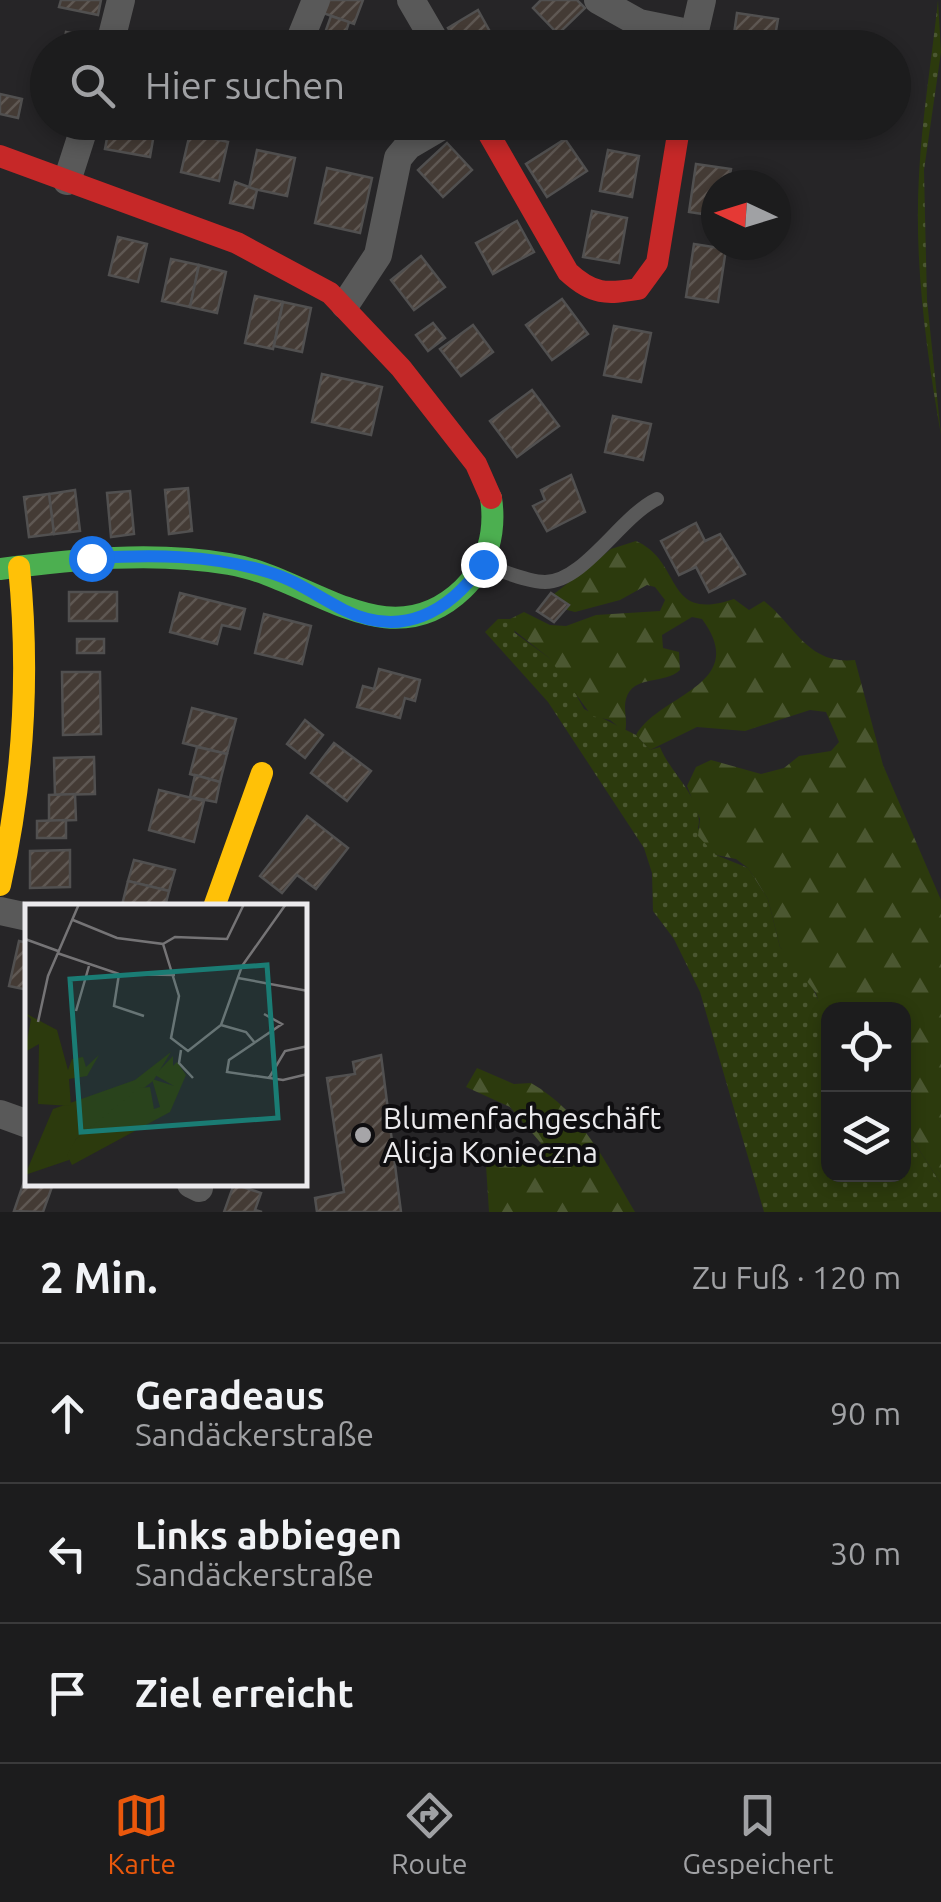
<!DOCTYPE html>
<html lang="de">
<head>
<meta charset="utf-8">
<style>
	body { margin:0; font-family:Ubuntu,sans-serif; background:#29292a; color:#f1f3f6 }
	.controls { position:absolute; right:30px; bottom:30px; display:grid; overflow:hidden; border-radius:20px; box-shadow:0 5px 15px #0003 }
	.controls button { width:90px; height:90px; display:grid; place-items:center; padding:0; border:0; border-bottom:2px solid #3a3a3b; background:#1c1c1d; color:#f1f3f6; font:50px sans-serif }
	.compass { position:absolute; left:701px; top:170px; width:90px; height:90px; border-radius:50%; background:#1c1c1d; box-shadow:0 5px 15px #0003; rotate:274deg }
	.stop { position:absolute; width:30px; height:30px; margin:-22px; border:8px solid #1a73e8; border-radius:50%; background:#fff }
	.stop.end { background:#1a73e8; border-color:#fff; box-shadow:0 2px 10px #0008 }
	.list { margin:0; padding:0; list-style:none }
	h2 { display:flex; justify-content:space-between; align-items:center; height:130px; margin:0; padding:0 40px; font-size:42px }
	h2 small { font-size:32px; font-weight:400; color:#a0a1a4 }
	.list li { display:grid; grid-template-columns:65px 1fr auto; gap:30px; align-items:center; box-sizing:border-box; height:140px; padding:0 40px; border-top:2px solid #3a3a3b }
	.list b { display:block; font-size:38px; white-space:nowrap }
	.list p { margin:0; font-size:32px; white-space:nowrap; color:#a0a1a4 }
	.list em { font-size:32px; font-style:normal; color:#a0a1a4 }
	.icon { flex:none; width:55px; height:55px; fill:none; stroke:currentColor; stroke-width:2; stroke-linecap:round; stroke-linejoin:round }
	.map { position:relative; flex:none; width:941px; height:1212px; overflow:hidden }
	.search { position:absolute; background:#1c1c1d; box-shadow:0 5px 15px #0003; left:30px; right:30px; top:30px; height:110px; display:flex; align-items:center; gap:25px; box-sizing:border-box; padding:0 35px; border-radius:55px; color:#a0a1a4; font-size:38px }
	.sheet { height:550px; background:#1c1c1d }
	nav { display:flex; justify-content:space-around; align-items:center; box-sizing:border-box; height:140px; border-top:2px solid #3a3a3b; background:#1c1c1d; font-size:28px; color:#a0a1a4 }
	nav a { display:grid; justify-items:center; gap:5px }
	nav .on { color:#ea580c }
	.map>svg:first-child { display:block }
	.grass { fill:url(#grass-dots) }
	.forest { fill:url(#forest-firs) }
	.building { fill:url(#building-hatch); stroke:#515050; stroke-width:2.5 }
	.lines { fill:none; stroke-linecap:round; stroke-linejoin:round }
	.lane { stroke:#595959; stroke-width:14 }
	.street { stroke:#595959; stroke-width:28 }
	.fast { stroke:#4caf50; stroke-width:22 }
	.slow { stroke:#ffc107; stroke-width:22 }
	.jam { stroke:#c62828; stroke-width:22 }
	.route { stroke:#1a73e8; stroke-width:12 }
	.poi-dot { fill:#a6a5a8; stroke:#0f0e10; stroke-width:4 }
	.labels { text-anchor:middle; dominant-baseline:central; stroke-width:8; stroke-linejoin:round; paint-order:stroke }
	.poi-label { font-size:30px; fill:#ebeaed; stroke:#0f0e10; text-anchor:start }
	.inset-road { fill:none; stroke:#757476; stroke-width:2.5 }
	.view { fill:#1a7c74; fill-opacity:0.15; stroke:#1a7c74; stroke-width:5 }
	.inset-edge { fill:none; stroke:#ebeaed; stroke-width:5 }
</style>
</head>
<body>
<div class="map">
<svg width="941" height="1212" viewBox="0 0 941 1212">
	<defs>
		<pattern id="grass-dots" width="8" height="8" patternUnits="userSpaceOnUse" patternTransform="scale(2.5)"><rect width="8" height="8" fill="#2c3a0d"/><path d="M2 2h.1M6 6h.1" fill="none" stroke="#4b5731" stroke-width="1.8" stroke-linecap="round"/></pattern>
		<pattern id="forest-firs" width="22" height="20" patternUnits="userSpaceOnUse" patternTransform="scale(2.5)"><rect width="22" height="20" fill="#2c3a0d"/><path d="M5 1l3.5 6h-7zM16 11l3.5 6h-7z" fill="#4b5731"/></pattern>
		<pattern id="building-hatch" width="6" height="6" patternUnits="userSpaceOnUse" patternTransform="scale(2.5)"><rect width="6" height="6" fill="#443b35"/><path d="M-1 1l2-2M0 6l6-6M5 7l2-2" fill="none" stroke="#5f5853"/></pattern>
	</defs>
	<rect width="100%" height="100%" fill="#262527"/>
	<g class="grass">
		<path d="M938 0 941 52 924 170 925 216 927 300 941 435C926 349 914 262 919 175 922 117 932 58 938 0Z"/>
		<path d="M498 619H510L515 633 548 657 568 680 584 709 636 735 650 750 660 747C670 773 705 801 698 828L716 855 748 868 768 899 780 947 807 976 822 1008 828 1032V1174H904V1126L941 1184V1212H764L700 992 674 939 653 911 652 873 644 848 548 702 485 632Z"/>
	</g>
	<g class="forest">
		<path d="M636 541C684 562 663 623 734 599L749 610 764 601C795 625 807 665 855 660L883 765 941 900V1184L904 1126V1009H828V1032L816 993 780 947 768 899 748 868 736 859 716 855 698 836 700 819 687 786 696 767 711 760 761 774 784 768 799 756 831 751 839 742 826 712 810 710 745 731 697 727 650 750 636 735C659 694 751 685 702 619L692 617 662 635 663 648 679 652 680 670C665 685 633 674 626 699 623 709 628 721 625 732L610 720 592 716 548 657 511 628 510 619 524 612 550 625 566 626 596 615 660 611 665 600 655 587 647 585 620 600 575 612 560 608 554 594 611 549Z"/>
		<path d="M477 1068 514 1084 531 1083C583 1113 606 1163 635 1212H489L486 1165 497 1158 541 1163 545 1148 510 1107 466 1087Z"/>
	</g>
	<g class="building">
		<path d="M61 0H101L98 15 59 7Z"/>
		<path d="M327 0H363L354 24 323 13Z"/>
		<path d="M541 0H577L585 8 558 34 533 8Z"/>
		<path d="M478 10 498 46 460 48 448 28Z"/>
		<path d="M737 13 778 19 773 48H732Z"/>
		<path d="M331 16 349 22 344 38 352 42 350 48 322 41Z"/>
		<path d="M66 32 90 37 88 48H63Z"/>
		<path d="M0 94 22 99 18 118 0 114Z"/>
		<path d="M110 122H156L150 157 105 149Z"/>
		<path d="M190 133 228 142 219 181 181 172Z"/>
		<path d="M565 139 587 171 547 197 526 164Z"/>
		<path d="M447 143 472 170 443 197 418 170Z"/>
		<path d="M257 150 295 158 287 196 249 188Z"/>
		<path d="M608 150 639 156 632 197 600 191Z"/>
		<path d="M696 164 731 169 728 185H716V216L689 212Z"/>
		<path d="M327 168 372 178 360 233 315 223Z"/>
		<path d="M235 182 257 190 253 208 230 203Z"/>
		<path d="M592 211 627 218 619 263 583 257Z"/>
		<path d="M517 221 534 252 493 274 476 243Z"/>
		<path d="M118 237 147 244 138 282 109 275Z"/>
		<path d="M694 244 726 249 718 302 686 297Z"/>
		<path d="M421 256 445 287 414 310 391 280Z"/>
		<path d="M171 259 199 265 190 307 162 301Z"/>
		<path d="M199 265 226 272 217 313 190 307Z"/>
		<path d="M255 296 283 302 273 349 245 343Z"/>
		<path d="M562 299 588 334 552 360 526 325Z"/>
		<path d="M283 302 311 308 302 352 274 346Z"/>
		<path d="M433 323 445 338 428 351 416 335Z"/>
		<path d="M473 325 493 352 461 376 440 349Z"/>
		<path d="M614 326 651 333 641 382 604 375Z"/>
		<path d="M322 374 382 387 371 435 312 422Z"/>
		<path d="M532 390 559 426 517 457 490 421Z"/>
		<path d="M613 416 651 424 643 460 605 452Z"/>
		<path d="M571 475 585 512 547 531 533 506 545 500 541 490Z"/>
		<path d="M188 488 192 531 169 534 165 490Z"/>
		<path d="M75 490 80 531 54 534 49 494Z"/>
		<path d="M130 491 134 534 111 537 107 493Z"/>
		<path d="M49 494 54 534 29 537 24 497Z"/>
		<path d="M696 523 705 541 720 534 745 574 709 592 696 567 679 575 661 541Z"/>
		<rect x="69" y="592" width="48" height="29"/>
		<path d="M180 593 245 609 240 629 222 625 217 644 170 632Z"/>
		<path d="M551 593 569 605 554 622 537 611Z"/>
		<path d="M264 614 311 626 302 664 255 653Z"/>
		<rect x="77" y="639" width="27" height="14"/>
		<path d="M379 669 420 680 415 701 405 698 400 718 357 707 363 686 374 689Z"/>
		<path d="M62 672H100L101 734 63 735Z"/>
		<path d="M192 708 236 719 227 754 183 743Z"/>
		<path d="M305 720 323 735 305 758 287 744Z"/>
		<path d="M334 743 371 771 347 801 311 773Z"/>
		<path d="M197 747 227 754 220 782 190 774Z"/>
		<path d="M94 757 95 794 55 795 54 758Z"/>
		<path d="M195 775 220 782 216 802 190 797Z"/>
		<path d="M159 790 204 801 194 842 149 830Z"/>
		<path d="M75 794 76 820 49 821V795Z"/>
		<path d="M307 816 348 848 316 889 297 875 282 893 260 876Z"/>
		<path d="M66 820V838H37V821Z"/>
		<path d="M70 850V887L30 888V851Z"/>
		<path d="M134 860 175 870 169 891 128 881Z"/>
		<path d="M128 881 169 891 165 907 122 905Z"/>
		<path d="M19 941 28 943V990L9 986Z"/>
		<path d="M381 1055 401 1212H317L315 1198 344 1192 327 1078 355 1074 353 1062Z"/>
		<path d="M28 1170V1184H53L43 1212 14 1211Z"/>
		<path d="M234 1184 261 1193 255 1210 262 1212H224Z"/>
	</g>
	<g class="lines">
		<path class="lane" d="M484 565C502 570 526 582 545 582 584 582 621 516 657 499"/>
		<g class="street">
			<path d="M411 0 439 48"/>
			<path d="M598 0 639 23 693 34"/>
			<path d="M299 42 316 0"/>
			<path d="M109 48 121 0"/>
			<path d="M691 48 702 0"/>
			<path d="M67 181 86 122"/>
			<path d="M345 305 378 255 398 158 408 146 449 122"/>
			<path d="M0 911 28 917"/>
			<path d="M0 1114 28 1124"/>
			<path d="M191 1184 199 1188"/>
		</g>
		<path class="fast" d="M0 569C76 559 153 551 229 564 310 577 388 661 463 589 488 565 496 531 491 498"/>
		<g class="slow">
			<path d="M0 885C24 778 30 676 19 567"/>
			<path d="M214 907 262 773"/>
		</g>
		<g class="jam">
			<path d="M482 122 568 272C593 295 606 294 638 289L657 263 680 122"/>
			<path d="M0 156 237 243 330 293 401 368 476 464 491 498"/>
		</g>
	</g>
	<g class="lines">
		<path class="route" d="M91 558C150 555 210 554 268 572 296 580 318 597 344 610 402 639 449 612 483 564"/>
	</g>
	<circle class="poi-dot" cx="363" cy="1135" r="10"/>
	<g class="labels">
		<g class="poi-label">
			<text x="383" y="1118">Blumenfachgeschäft<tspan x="383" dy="34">Alicja Konieczna</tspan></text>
		</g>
	</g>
	<g transform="translate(25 904)">
		<rect width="282" height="282" fill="#262527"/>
		<path d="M146 148 128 177 51 235 44 256 0 271 28 205 110 176Z" fill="#2c3a0d"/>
		<path d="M0 109 32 126 43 166 47 155 58 153 61 163 74 151 62 172 44 175 46 202 13 200 14 140 0 148 6 115ZM148 152V162L152 158 161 171 145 208 47 261 42 251 51 235 114 184 125 183 129 205 135 203 127 175 149 182 130 171Z" fill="#2c3a0d"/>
		<path class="inset-road" d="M48 16 92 34 138 40 154 92 146 134 163 147 196 121 217 62 261 0M0 35 33 47M138 40 150 33 202 35 219 0M32 49 94 70 150 71M94 70 89 102 119 112M213 74 283 87M51 107 64 62M239 110 257 120 204 156 202 168 258 176 283 170M13 118 23 72 54 0M196 121 221 128 230 139M156 146 154 159 168 174M244 174 260 147 283 142"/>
		<path class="view" d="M242 61 253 214 56 228 45 75Z"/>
		<rect width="282" height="282" class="inset-edge"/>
	</g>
</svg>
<div class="controls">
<button><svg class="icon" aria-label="locate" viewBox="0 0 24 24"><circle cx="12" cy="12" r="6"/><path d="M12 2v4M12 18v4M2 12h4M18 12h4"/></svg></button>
<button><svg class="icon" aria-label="layers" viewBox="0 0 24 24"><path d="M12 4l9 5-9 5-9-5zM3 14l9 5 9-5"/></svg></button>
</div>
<svg class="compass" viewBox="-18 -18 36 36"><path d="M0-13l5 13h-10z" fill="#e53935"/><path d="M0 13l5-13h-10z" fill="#a0a1a4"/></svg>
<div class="stop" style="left:91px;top:558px"></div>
<div class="stop end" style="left:483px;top:564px"></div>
<div class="search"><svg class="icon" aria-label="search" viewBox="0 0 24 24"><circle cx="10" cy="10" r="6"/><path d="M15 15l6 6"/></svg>Hier suchen</div>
</div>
<section class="sheet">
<h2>2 Min.<small>Zu Fuß · 120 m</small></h2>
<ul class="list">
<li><svg class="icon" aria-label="ahead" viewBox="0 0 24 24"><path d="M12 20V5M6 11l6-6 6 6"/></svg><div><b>Geradeaus</b><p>Sandäckerstraße</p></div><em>90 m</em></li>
<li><svg class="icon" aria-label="left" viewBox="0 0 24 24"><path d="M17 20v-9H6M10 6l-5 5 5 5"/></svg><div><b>Links abbiegen</b><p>Sandäckerstraße</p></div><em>30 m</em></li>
<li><svg class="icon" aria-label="arrive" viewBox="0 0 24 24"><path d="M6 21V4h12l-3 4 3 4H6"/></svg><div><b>Ziel erreicht</b></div></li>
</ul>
</section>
<nav>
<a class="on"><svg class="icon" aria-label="map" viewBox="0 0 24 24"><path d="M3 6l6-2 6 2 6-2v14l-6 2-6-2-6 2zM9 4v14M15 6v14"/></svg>Karte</a>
<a><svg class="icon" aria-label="directions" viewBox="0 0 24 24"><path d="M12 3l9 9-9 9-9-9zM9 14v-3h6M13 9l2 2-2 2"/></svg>Route</a>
<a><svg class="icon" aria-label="saved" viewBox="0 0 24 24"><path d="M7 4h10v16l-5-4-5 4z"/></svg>Gespeichert</a>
</nav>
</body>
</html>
